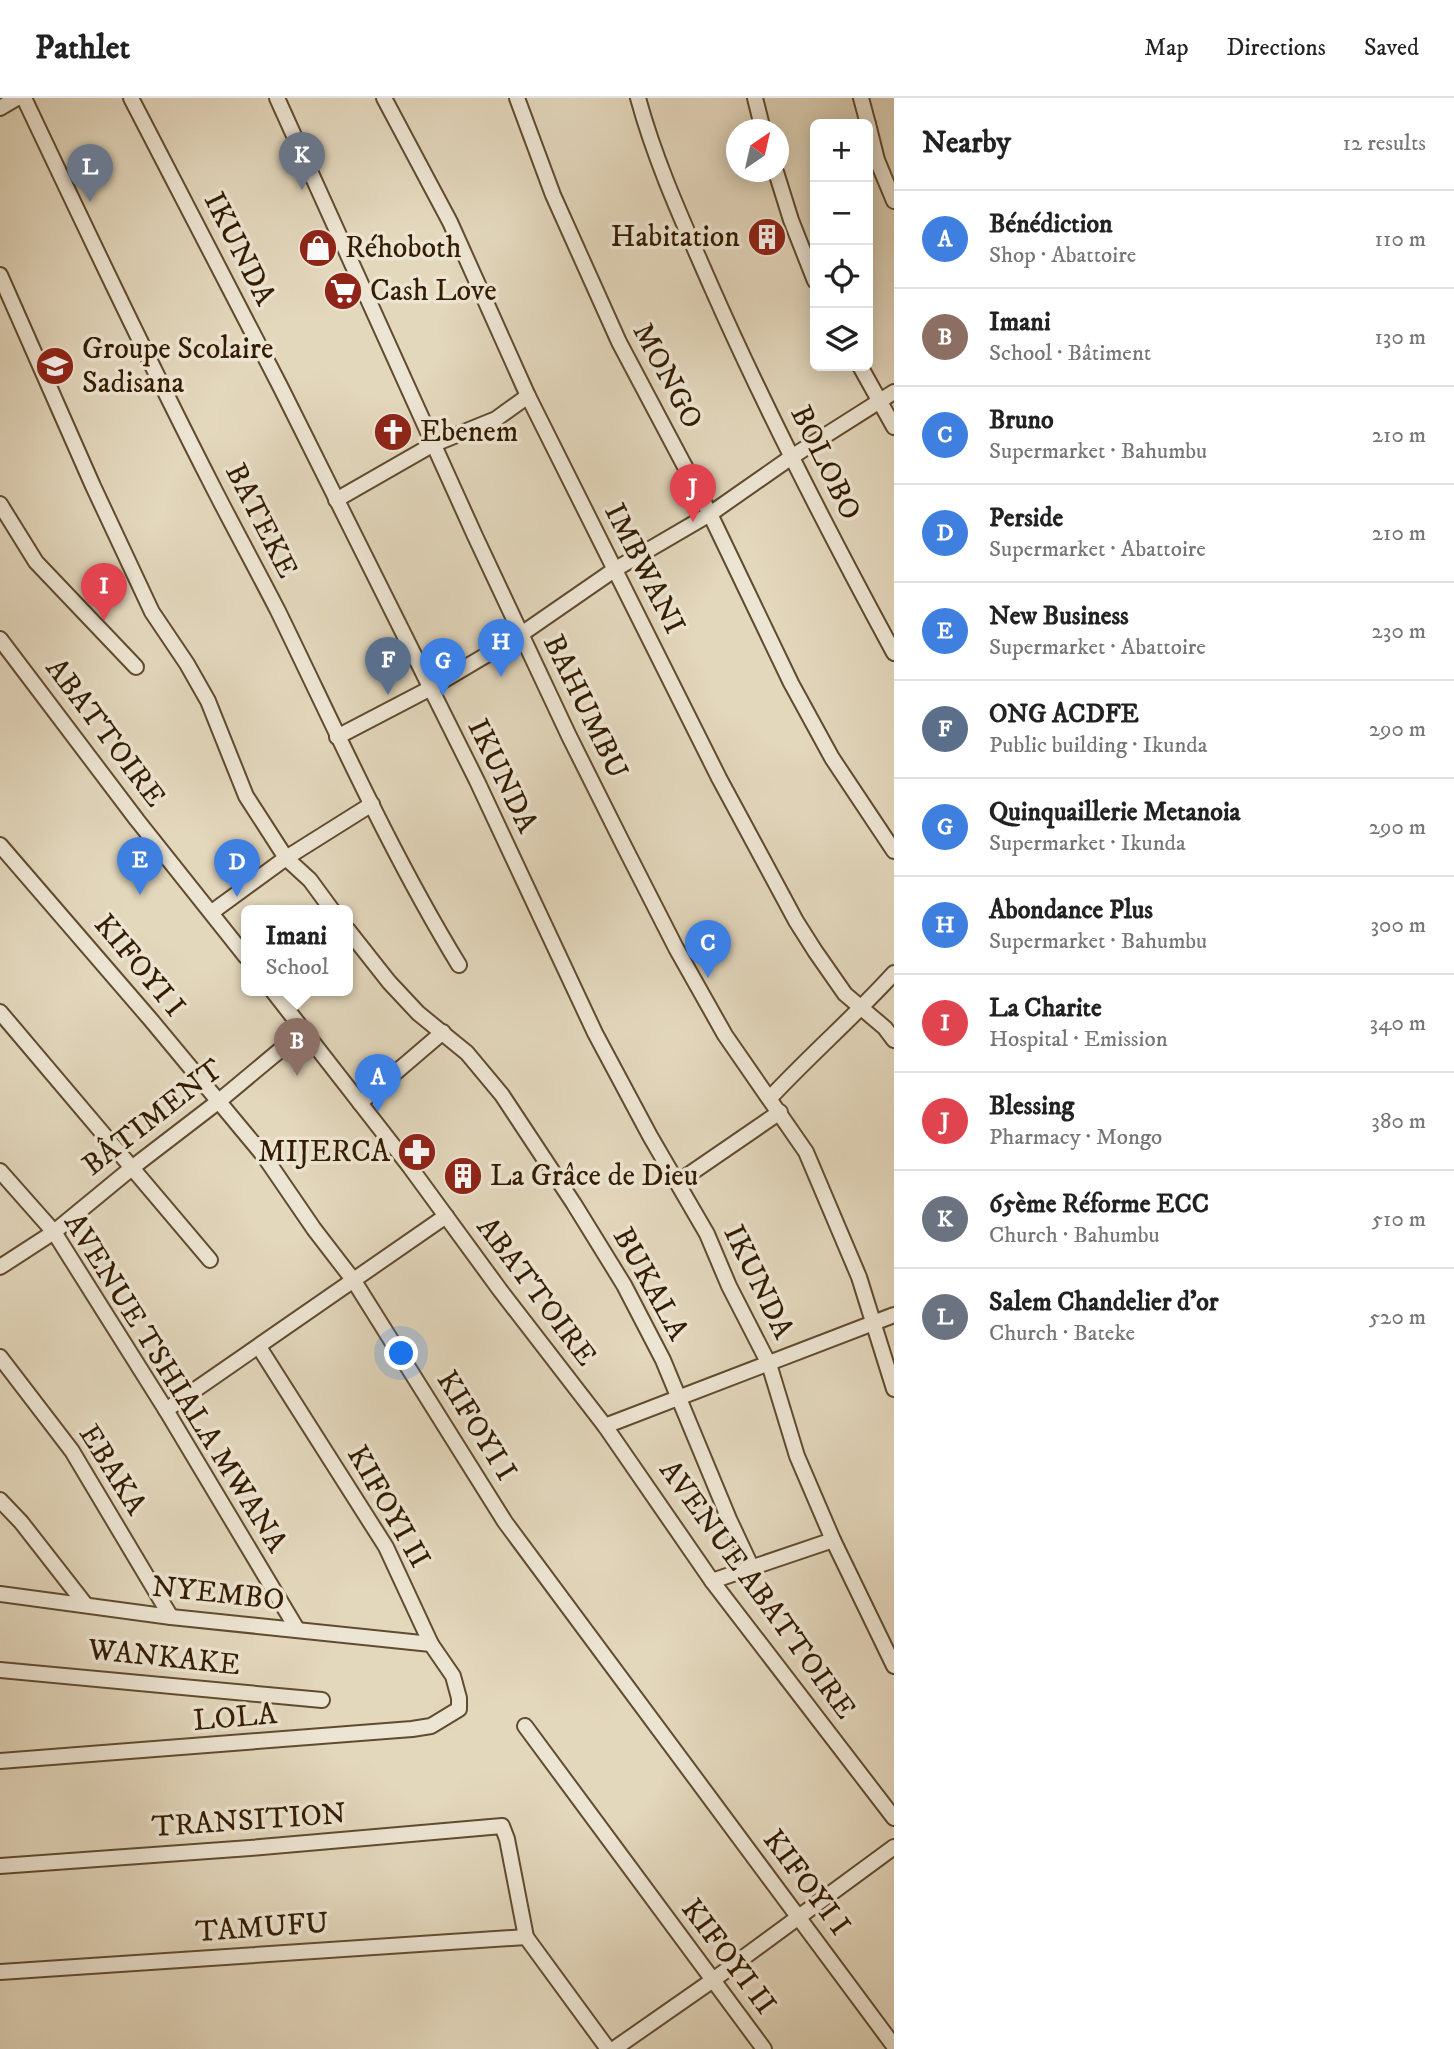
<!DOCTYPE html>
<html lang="en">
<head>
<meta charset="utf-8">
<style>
	body { margin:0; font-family:"IM FELL DW Pica",serif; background:#f2f2f2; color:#222 }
	.controls { position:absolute; right:21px; top:21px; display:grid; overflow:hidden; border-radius:10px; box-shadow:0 4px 18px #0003 }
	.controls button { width:63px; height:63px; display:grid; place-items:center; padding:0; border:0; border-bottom:2px solid #e0e0e0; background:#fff; color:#222; font:35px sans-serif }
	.compass { position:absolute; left:726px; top:21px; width:63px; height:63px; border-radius:50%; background:#fff; box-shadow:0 4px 18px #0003; rotate:34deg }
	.you { position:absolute; left:402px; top:1256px; width:24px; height:24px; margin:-18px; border:5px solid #fff; border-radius:50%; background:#1a73e8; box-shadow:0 0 0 10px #1a73e833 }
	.badge { display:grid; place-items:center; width:46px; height:46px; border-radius:50%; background:#8f2418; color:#fff; font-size:23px; font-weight:700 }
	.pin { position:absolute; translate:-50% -58px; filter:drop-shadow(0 2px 4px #0008) }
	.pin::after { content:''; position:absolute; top:37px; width:24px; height:21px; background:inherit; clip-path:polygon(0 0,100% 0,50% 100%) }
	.popup { position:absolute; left:241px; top:807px; width:112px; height:91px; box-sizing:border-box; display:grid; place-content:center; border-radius:10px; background:#fff; filter:drop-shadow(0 2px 5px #0005); font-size:23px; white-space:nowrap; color:#767676 }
	.popup b { font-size:26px; color:#222 }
	.popup::after { content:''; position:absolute; left:50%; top:100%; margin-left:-14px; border:14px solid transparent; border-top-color:#fff }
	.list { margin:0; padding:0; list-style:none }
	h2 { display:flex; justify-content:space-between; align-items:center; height:91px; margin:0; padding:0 28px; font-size:30px }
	h2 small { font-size:23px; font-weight:400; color:#767676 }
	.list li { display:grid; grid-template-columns:46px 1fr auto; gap:21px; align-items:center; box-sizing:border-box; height:98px; padding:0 28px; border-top:2px solid #e0e0e0 }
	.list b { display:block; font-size:26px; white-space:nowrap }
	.list p { margin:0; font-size:23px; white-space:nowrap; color:#767676 }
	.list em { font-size:23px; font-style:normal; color:#767676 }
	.icon { flex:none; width:38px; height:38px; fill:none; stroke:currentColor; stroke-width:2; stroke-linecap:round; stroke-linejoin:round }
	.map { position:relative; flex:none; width:894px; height:1951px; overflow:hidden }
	header { display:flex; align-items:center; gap:42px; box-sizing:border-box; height:98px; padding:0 35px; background:#fff; border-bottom:2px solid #e0e0e0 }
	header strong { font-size:33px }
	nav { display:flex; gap:38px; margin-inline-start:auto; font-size:24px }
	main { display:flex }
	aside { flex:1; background:#fff }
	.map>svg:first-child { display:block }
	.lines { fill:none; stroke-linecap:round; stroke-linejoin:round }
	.minor-casing { stroke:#604b2f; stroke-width:18 }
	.minor { stroke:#ede5d3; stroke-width:14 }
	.labels { text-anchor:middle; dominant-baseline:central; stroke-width:7; stroke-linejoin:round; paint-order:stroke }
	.poi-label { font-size:30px; fill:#341c00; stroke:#ede5d3; text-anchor:start }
	.street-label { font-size:30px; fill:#341c00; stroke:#ede5d3 }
</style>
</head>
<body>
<header>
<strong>Pathlet</strong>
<nav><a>Map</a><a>Directions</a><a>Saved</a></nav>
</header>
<main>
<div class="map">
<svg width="894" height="1951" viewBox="0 0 894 1951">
	<rect width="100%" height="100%" fill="#e3d7bc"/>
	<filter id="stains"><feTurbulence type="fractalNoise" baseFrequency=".00286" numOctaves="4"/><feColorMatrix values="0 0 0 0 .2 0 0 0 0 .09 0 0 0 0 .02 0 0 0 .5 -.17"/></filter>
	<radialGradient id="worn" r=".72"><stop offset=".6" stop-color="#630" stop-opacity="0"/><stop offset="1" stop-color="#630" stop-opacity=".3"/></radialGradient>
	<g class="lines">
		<g class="minor-casing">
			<g id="minor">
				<path d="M24 0C86 131 148 262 214 391 235 432 257 472 278 513 336 632 390 754 459 867"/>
				<path d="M131 0 280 288 477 683 595 935 650 1038 707 1136 729 1188 769 1266 797 1358 833 1442 894 1568"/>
				<path d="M277 0 475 438 569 638 623 746 676 850 725 937 806 1054 859 1179 894 1291"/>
				<path d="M384 0 450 124 528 298 719 680 796 823 815 853 845 896 885 930 894 942"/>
				<path d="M517 0 553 97 619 244 710 416 791 585 832 660 894 753"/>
				<path d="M638 0C656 66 684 126 711 188 766 313 829 435 894 555"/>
				<path d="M755 0 763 32"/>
				<path d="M861 0 868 26"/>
				<path d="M0 10 17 0"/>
				<path d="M868 26 877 62 894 103"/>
				<path d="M776 74 791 122 815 183"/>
				<path d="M0 177 93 388 152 514 187 566 208 603 246 698 286 760 310 782 332 812"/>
				<path d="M860 268 894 329"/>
				<path d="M336 402 432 347 496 321 528 298"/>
				<path d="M0 406 36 464 136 569"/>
				<path d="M0 541 137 722 246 859"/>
				<path d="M337 639 429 591 520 537 614 472 710 416 793 358 894 294"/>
				<path d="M0 747 151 922 264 1058 314 1131 354 1183 505 1424 894 1948"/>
				<path d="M212 814 286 760 372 706"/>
				<path d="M348 832 389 884 418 915 467 955 502 997 574 1106 624 1187 663 1262 729 1421 751 1468"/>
				<path d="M272 892 410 1069 500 1192 605 1328 712 1483 894 1720"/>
				<path d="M0 914 210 1162"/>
				<path d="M770 1000C810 957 854 919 894 875"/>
				<path d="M360 1005 443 934"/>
				<path d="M0 1073 54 1134 166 1312 297 1531"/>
				<path d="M678 1084 780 1014"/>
				<path d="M0 1169 54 1134 133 1069 219 1003 303 933"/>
				<path d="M0 1259 72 1353 171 1519"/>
				<path d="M166 1312 446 1118"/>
				<path d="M605 1328 894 1217"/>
				<path d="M0 1402 21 1424 85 1506"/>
				<path d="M712 1483 833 1442"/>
				<path d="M0 1496 171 1519 431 1546"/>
				<path d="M0 1572 322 1602"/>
				<path d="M525 1628 764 1951"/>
				<path d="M0 1663 412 1631 431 1628 459 1611V1600L453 1578 431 1546 386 1449 259 1249"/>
				<path d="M0 1768 250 1750 502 1728 507 1741 526 1839 608 1951"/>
				<path d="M0 1874 526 1839"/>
				<path d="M614 1951 713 1882 894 1749"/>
			</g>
		</g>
		<use href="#minor" class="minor"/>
	</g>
	<defs>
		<g id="building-disc" transform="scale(2.0125)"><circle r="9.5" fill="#8f2418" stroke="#ede5d3"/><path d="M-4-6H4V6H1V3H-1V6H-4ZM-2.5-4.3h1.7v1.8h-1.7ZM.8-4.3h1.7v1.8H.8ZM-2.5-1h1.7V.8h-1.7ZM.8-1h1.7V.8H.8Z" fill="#fff"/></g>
		<g id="shop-disc" transform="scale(2.0125)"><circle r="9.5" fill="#8f2418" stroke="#ede5d3"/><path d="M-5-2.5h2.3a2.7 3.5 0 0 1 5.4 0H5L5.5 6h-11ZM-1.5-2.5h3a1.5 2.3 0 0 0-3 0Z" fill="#fff"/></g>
		<g id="supermarket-disc" transform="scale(2.0125)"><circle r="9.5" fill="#8f2418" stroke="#ede5d3"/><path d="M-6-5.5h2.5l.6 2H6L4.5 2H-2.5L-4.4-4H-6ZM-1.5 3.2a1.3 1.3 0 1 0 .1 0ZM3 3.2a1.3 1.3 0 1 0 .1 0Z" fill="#fff"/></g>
		<g id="school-disc" transform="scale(2.0125)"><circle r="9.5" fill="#8f2418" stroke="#ede5d3"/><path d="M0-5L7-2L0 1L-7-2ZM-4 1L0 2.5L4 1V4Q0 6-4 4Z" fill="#fff"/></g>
		<g id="church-disc" transform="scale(2.0125)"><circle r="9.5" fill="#8f2418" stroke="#ede5d3"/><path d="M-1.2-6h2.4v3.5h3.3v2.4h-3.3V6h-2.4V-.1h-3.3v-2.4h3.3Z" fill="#fff"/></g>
		<g id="pharmacy-disc" transform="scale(2.0125)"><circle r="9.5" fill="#8f2418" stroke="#ede5d3"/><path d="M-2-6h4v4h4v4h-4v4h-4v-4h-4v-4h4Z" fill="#fff"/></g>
	</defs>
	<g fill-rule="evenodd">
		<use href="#building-disc" x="767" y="139"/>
		<use href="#shop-disc" x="318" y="150"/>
		<use href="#supermarket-disc" x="343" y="193"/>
		<use href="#school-disc" x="55" y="268"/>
		<use href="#church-disc" x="393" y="334"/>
		<use href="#pharmacy-disc" x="417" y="1054"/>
		<use href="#building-disc" x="463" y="1078"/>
	</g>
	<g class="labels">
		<g class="poi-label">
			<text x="740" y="139" text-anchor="end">Habitation</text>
			<text x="345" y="150">Réhoboth</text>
			<text x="370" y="193">Cash Love</text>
			<text x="82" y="251">Groupe Scolaire<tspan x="82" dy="34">Sadisana</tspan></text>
			<text x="420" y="334">Ebenem</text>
			<text x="390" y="1054" text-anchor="end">MIJERCA</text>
			<text x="490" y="1078">La Grâce de Dieu</text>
		</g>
		<g class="street-label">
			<text transform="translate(239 151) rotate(63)">IKUNDA</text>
			<text transform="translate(667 278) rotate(62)">MONGO</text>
			<text transform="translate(825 365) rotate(64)">BOLOBO</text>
			<text transform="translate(261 423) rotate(63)">BATEKE</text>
			<text transform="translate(644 471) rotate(63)">IMBWANI</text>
			<text transform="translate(585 609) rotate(64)">BAHUMBU</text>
			<text transform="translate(105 635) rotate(53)">ABATTOIRE</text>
			<text transform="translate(502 678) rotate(64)">IKUNDA</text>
			<text transform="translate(139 868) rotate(50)">KIFOYI I</text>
			<text transform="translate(153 1020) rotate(-38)">BÂTIMENT</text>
			<text transform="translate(758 1184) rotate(64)">IKUNDA</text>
			<text transform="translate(650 1186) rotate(61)">BUKALA</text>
			<text transform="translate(536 1194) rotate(53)">ABATTOIRE</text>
			<text transform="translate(175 1285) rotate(58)">AVENUE TSHIALA MWANA</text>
			<text transform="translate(476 1328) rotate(58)">KIFOYI I</text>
			<text transform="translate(112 1372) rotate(58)">EBAKA</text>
			<text transform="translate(388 1409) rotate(60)">KIFOYI II</text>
			<text transform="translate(757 1492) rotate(54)">AVENUE ABATTOIRE</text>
			<text transform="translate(218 1496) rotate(6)">NYEMBO</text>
			<text transform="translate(164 1560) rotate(6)">WANKAKE</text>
			<text transform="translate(235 1620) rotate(-5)">LOLA</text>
			<text transform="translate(249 1723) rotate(-4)">TRANSITION</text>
			<text transform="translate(806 1785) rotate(53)">KIFOYI I</text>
			<text transform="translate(262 1830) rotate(-4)">TAMUFU</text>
			<text transform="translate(728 1859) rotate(53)">KIFOYI II</text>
		</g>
	</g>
	<rect width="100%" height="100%" filter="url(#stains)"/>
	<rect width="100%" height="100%" fill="url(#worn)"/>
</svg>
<div class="controls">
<button>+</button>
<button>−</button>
<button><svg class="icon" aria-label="locate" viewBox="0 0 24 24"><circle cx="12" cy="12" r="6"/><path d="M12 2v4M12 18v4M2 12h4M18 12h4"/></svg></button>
<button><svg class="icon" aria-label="layers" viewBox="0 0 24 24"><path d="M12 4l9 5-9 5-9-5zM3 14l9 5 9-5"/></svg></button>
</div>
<svg class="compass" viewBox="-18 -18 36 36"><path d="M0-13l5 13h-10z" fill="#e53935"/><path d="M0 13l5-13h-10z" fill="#767676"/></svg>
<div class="you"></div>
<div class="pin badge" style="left:378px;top:1014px;background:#3f7fe0">A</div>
<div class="pin badge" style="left:297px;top:978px;background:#8d6e63">B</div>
<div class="popup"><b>Imani</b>School</div>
<div class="pin badge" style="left:708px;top:880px;background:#3f7fe0">C</div>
<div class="pin badge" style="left:237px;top:799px;background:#3f7fe0">D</div>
<div class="pin badge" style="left:140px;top:797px;background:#3f7fe0">E</div>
<div class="pin badge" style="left:388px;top:597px;background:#5c6f8a">F</div>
<div class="pin badge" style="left:443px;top:598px;background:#3f7fe0">G</div>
<div class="pin badge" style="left:501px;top:579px;background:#3f7fe0">H</div>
<div class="pin badge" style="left:104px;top:523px;background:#e0444e">I</div>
<div class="pin badge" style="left:693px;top:424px;background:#e0444e">J</div>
<div class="pin badge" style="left:302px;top:92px;background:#6b7280">K</div>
<div class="pin badge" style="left:90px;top:104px;background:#6b7280">L</div>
</div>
<aside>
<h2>Nearby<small>12 results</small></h2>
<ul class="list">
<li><span class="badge" style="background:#3f7fe0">A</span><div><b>Bénédiction</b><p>Shop · Abattoire</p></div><em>110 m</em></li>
<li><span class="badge" style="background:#8d6e63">B</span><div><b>Imani</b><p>School · Bâtiment</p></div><em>130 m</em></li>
<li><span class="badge" style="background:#3f7fe0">C</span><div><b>Bruno</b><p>Supermarket · Bahumbu</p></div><em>210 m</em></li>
<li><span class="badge" style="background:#3f7fe0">D</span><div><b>Perside</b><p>Supermarket · Abattoire</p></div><em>210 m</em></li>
<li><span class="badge" style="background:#3f7fe0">E</span><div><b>New Business</b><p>Supermarket · Abattoire</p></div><em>230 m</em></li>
<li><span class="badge" style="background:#5c6f8a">F</span><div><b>ONG ACDFE</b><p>Public building · Ikunda</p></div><em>290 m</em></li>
<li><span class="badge" style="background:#3f7fe0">G</span><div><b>Quinquaillerie Metanoia</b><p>Supermarket · Ikunda</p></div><em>290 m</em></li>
<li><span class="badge" style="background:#3f7fe0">H</span><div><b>Abondance Plus</b><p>Supermarket · Bahumbu</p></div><em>300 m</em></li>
<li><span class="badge" style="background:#e0444e">I</span><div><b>La Charite</b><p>Hospital · Emission</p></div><em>340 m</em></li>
<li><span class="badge" style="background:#e0444e">J</span><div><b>Blessing</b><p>Pharmacy · Mongo</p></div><em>380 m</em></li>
<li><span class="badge" style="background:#6b7280">K</span><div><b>65ème Réforme ECC</b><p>Church · Bahumbu</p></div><em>510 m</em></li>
<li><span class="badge" style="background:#6b7280">L</span><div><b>Salem Chandelier d'or</b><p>Church · Bateke</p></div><em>520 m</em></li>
</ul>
</aside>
</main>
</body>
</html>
